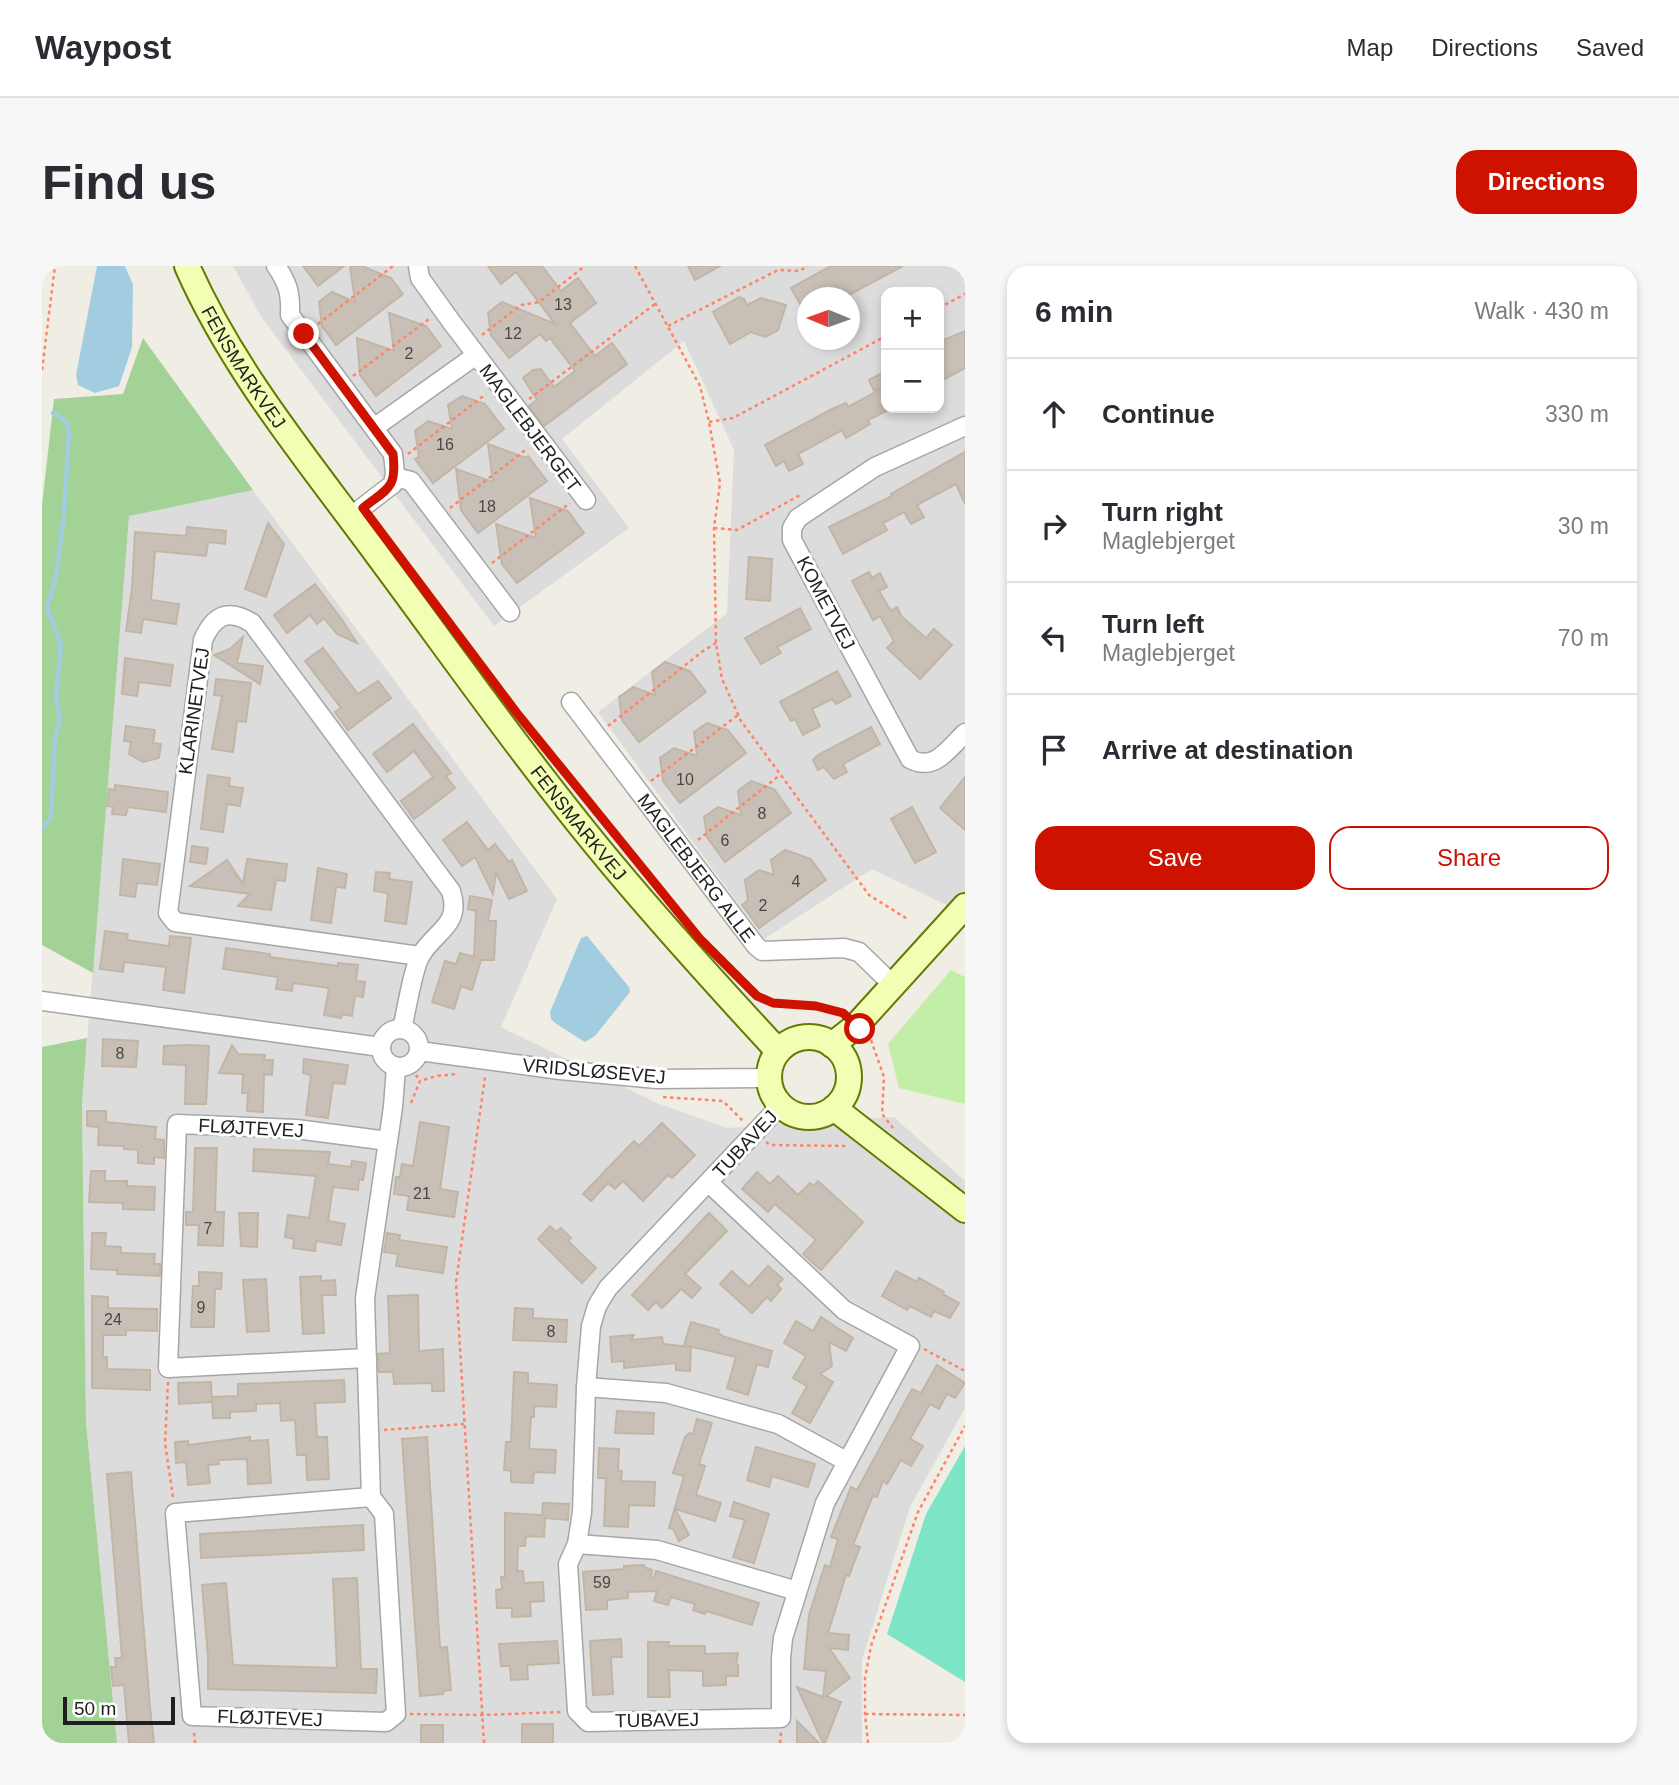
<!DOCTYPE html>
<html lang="en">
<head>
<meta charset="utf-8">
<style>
	body { margin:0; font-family:Helvetica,sans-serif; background:#f7f7f7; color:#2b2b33 }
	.controls { position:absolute; right:21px; top:21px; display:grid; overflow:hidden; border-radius:14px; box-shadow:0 4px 10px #0003 }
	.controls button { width:63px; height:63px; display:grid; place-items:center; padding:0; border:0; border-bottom:2px solid #e1e1e2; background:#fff; color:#2b2b33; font:35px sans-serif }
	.compass { position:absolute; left:755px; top:21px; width:63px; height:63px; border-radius:50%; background:#fff; box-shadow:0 4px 10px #0003; rotate:271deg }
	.scale { position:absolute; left:21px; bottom:18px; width:112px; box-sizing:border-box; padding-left:7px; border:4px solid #1f1f1f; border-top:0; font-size:19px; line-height:24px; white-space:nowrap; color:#1f1f1f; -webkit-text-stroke:5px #fff; paint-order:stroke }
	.stop { position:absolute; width:21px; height:21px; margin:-16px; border:5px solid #cd1300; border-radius:50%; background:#fff }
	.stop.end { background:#cd1300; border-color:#fff; box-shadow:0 2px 7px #0008 }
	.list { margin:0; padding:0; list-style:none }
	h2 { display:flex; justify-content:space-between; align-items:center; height:91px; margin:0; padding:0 28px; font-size:30px }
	h2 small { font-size:23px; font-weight:400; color:#7c7c81 }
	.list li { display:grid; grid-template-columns:46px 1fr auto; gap:21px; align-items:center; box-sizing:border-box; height:112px; padding:0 28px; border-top:2px solid #e1e1e2 }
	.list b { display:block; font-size:26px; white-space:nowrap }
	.list p { margin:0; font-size:23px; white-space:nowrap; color:#7c7c81 }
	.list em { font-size:23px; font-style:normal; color:#7c7c81 }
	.actions { display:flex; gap:14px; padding:21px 28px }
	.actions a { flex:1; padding:16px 0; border:2px solid #cd1300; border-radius:21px; text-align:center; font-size:24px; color:#cd1300 }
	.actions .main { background:#cd1300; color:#fff }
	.icon { flex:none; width:38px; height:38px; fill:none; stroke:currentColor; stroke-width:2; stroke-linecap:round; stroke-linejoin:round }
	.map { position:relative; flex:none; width:923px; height:1477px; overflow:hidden; border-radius:21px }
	header { display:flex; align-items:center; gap:42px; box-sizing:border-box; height:98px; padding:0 35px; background:#fff; border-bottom:2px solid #e1e1e2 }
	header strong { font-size:33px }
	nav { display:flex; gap:38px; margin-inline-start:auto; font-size:24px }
	.intro { display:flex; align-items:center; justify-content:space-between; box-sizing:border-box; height:168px; padding:0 42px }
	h1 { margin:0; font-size:49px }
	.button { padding:18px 32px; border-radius:21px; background:#cd1300; color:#fff; font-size:24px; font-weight:700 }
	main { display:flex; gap:42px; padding:0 42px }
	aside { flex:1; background:#fff; border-radius:21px; box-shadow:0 4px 10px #0003 }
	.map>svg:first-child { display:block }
	.residential { fill:#dddcdc; fill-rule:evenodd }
	.grass { fill:#c3eea7 }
	.forest { fill:#a2d296 }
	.pitch { fill:#7de5c6 }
	.water { fill:#a2cde1 }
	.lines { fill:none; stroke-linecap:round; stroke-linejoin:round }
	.stream { stroke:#a2cde1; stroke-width:4.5 }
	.building { fill:#c8c0b7; stroke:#c3b5a5; stroke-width:2 }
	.street-casing { stroke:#a6a6a6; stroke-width:21 }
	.secondary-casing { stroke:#637b00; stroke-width:28 }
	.path { stroke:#ff8466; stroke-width:2.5; stroke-dasharray:3.5 3.5; stroke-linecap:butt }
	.street { stroke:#fff; stroke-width:18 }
	.secondary { stroke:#f3feb5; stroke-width:24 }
	.route { stroke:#cd1300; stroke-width:9 }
	.labels { text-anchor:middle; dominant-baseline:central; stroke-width:6; stroke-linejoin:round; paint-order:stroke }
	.number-label { font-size:16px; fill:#494745 }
	.street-label { font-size:19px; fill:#1f1f1f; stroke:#fff }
</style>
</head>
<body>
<header>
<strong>Waypost</strong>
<nav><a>Map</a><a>Directions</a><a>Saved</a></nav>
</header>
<div class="intro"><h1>Find us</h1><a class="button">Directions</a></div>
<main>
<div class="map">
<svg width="923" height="1477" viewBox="0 0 923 1477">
	<rect width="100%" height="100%" fill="#f0ede4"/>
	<g class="residential">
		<path d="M191 0H923V648L830 603 722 673 556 446 685 347 692 184 642 75 520 173 587 262 452 360 220 52ZM844 26H897V142H844ZM766 32H808V74H766Z"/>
		<path d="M211 224 515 633 459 761 615 837 685 862 852 851 923 915V1142L868 1241 820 1394V1477H75L44 1157 40 838 87 249Z"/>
	</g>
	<path class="grass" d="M909 704 923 711V838L857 822 846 778Z"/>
	<g class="forest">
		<path d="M101 72 211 224 87 250 51 707 0 679V239L12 133 81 128Z"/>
		<path d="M45 772 40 838 44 1157 75 1477H0V781Z"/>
	</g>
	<path class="pitch" d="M923 1180V1416L845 1368 884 1248Z"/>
	<g class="water">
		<path d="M55 0H83L91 19 90 81 77 120 53 127 36 119 34 109Z"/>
		<path d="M545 670 587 721 588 726 553 770 543 776 513 757 509 753 508 746 539 672Z"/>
	</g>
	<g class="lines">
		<path class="stream" d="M0 563 9 551 13 472 18 453 14 431 19 379 5 342 14 310 22 248 27 167 24 155 11 147"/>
	</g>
	<g class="building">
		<path d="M261 0H302L276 20Z"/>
		<path d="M308 0H320L349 12 361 28 294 79 280 60 277 36 290 26 313 36Z"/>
		<path d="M446 0H500L519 25 536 12 554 37 528 57 553 90 570 77 585 98 502 160 487 140 495 134 481 112 491 104 499 103 512 121 533 105 508 72 504 75 498 68 467 92 449 69 446 47 460 36 513 58 474 6 459 18Z"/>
		<path d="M646 0H678L653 14Z"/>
		<path d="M789 0H861L801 32H766V52L749 22Z"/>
		<path d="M697 31 702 33 705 39 719 32 744 39 736 64 724 71 709 66 688 78 671 46Z"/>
		<path d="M347 47 384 60 399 80 334 130 318 109 315 72 352 85Z"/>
		<path d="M923 65V102L897 116V76Z"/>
		<path d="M844 105V119L832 125 827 114Z"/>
		<path d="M839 123 844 132V142H850L826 154 828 158 804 172 800 164 756 188 761 198 747 205 742 195 734 200 723 179 790 143 804 137 806 141Z"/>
		<path d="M420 130 443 138 462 163 391 217 373 193 377 191 373 165 386 155 410 163 406 139Z"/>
		<path d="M446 178 484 192 486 190 505 215 436 267 419 244 414 203 451 216Z"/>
		<path d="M923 186V238L914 218 875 239 882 251 869 258 862 246 841 257 845 264 801 288 787 261 850 230 849 228Z"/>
		<path d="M488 232 526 245 542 267 475 317 460 298 454 258 494 272Z"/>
		<path d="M226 257 242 278 224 331 203 323Z"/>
		<path d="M145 261 184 265 183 278 166 276 164 290 113 285 109 334 137 338 134 358 101 353 99 367 84 365 90 322 93 266 144 270Z"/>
		<path d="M707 291 730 293 728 335 704 333Z"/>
		<path d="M827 306 830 312 838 307 845 321 837 325 849 345 855 341 860 351 884 372 892 363 910 379 878 413 845 382 852 375 838 350 831 354 810 315Z"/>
		<path d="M273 318 300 354 315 377 295 368 282 352 275 358 268 349 245 367 232 349Z"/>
		<path d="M758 342 769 363 735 381 739 387 719 398 703 372Z"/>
		<path d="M201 371 195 397 221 400 218 418 172 389 188 383Z"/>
		<path d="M281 382 316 428 336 415 349 432 306 464 293 446 299 442 263 395Z"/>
		<path d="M83 392 131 399 128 420 97 416 95 430 80 428Z"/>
		<path d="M623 396 648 405 664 426 597 476 580 454 577 431 591 421 613 429 610 406Z"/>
		<path d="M795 405 809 430 794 438 790 433 770 443 778 460 761 469 753 453 749 455 738 436Z"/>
		<path d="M174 413 209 417 204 456 195 455 191 486 170 483 180 430 172 429Z"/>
		<path d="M665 457 686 464 704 487 638 537 621 515 618 492 632 482 655 490 652 466Z"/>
		<path d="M371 458 409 507 404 510 413 522 372 553 359 535 391 511 372 485 345 506 331 488Z"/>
		<path d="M84 460 113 464 111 477 119 478 117 492 101 496 87 488 89 476 82 475Z"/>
		<path d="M829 461 838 478 801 498 805 506 792 513 782 501 776 504 771 494 776 489Z"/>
		<path d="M166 509 188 512 187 520 201 522 198 540 185 538 181 566 159 563Z"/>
		<path d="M923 511V564L898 542Z"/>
		<path d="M709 515 732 523 749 547 683 596 665 571 662 551 676 541 699 549 696 525Z"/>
		<path d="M73 519 126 526 124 546 86 541 84 549 70 548 71 541 65 540 67 523 73 524Z"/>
		<path d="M870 541 894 586 873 597 849 553Z"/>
		<path d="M425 556 446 584 453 578 467 596 470 594 485 625 467 633 454 607 451 628 433 591 420 600 401 574Z"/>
		<path d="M150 580 166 582 164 598 148 596Z"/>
		<path d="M743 584 769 593 784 614 717 662 700 639 706 634 703 614 717 604 732 609 729 594Z"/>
		<path d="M81 593 118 598 115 619 95 617 93 631 78 629Z"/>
		<path d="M205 593 245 598 243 615 234 614 229 644 196 640 208 628 148 620 185 594 201 618Z"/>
		<path d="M276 602 305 608 303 622 294 621 289 657 269 654Z"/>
		<path d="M334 606 348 607 347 613 370 616 364 658 343 655 346 627 332 625Z"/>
		<path d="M428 630 450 634 446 655H454L452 694H439L430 724 419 720 412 743 390 736 403 695 414 698 418 687 432 691 434 645 426 643Z"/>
		<path d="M63 665 86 668 85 674 127 680 128 670 149 672 142 727 121 724 124 701 82 696 81 706 58 703Z"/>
		<path d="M184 682 228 688V691L296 700V697L316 699 314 715 323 716 321 731 313 730 310 750 300 748 299 752 282 749 287 722 251 717 250 725 234 723 236 711 181 703Z"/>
		<path d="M61 773 96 775 94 801 60 800Z"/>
		<path d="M145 779 167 780 164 838H143L144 799 121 798 122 780Z"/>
		<path d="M190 779 196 788 223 789 222 794H231L230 809 222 808 221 846 205 845 206 827H200L201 808 177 807Z"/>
		<path d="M262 793 306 799 303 818 291 817 286 852 264 849 269 809 261 807Z"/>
		<path d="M45 845H64V856L114 861 113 873 122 874V892L112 891V898L96 897V884L82 883V880L56 879 57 861 45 860Z"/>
		<path d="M378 856 407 861 398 923 416 926 412 951 365 944 367 930 352 928 354 911H358L360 898 371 900Z"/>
		<path d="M620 857 653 889 630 912 626 909 601 935 581 915 573 923 566 917 549 935 541 928 592 875 597 880Z"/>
		<path d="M153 882H175L173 946H182L181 980 156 979 157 959H144V946H151Z"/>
		<path d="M212 883 288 886 286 898 309 901 310 895 324 897 321 914 317 913 316 924 291 921 286 955 303 958 299 979 274 975 273 985 251 982 252 973 243 971 246 949 267 952 274 910 211 905Z"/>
		<path d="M49 905H63V915H85V920L113 921 112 944 81 943V937L47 936Z"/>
		<path d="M715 906 728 918 736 910 756 929 768 917 772 920 776 915 821 956 779 1004 761 988 774 974 733 938 726 946 700 923Z"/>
		<path d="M197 947H216L215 981 199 980Z"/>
		<path d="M667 947 685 965 643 1008 659 1022 650 1032 639 1023 620 1042 614 1036 606 1044 590 1029Z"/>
		<path d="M508 960 514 966 519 962 529 972 526 975 554 1002 540 1017 496 973Z"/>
		<path d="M50 967H64L63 980 79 981V987L113 988 112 998H118V1010L75 1008V1004L49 1003Z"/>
		<path d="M345 967 358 969 357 974 405 981 401 1007 354 1000 356 988 342 986Z"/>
		<path d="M726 1000 741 1013 735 1019 739 1023 729 1035 725 1031 710 1047 678 1018 690 1005 707 1021Z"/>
		<path d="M854 1005 875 1016 877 1012 902 1026 901 1028 917 1037 908 1052 892 1045 889 1051 868 1040 865 1044 840 1030Z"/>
		<path d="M157 1006 180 1007 179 1023H173L172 1061H149L151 1020H157Z"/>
		<path d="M279 1010V1015L293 1014 294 1029H280L282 1067 261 1068 258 1011Z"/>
		<path d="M224 1013 227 1065 205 1066 201 1014Z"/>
		<path d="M376 1029 377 1085 401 1083 402 1125H390V1117L352 1118 351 1106H337L336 1088 348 1087 346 1030Z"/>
		<path d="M50 1030 66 1031V1042L115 1043V1065L84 1064V1069H61V1091H65V1103L108 1104V1124L50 1122Z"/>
		<path d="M473 1042 491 1043V1052L525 1054 524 1076 471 1074Z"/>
		<path d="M779 1051 811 1072 804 1085 787 1076 790 1100 778 1108 791 1116 768 1157 750 1147 765 1120 751 1112 764 1090 742 1077 754 1055 771 1065Z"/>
		<path d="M649 1056 677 1064 676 1067 683 1071 730 1085 726 1101 715 1098 706 1129 685 1122 694 1091 642 1079Z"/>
		<path d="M592 1069 589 1074 620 1071 621 1078 649 1081 648 1105 634 1104V1097L582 1102V1095L570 1096 568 1071Z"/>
		<path d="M895 1099 923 1117 913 1132 905 1128 897 1143 888 1138 868 1173 881 1180 869 1200 859 1194 845 1218 841 1215 835 1231 831 1230 827 1239 811 1279 818 1281 807 1310 804 1309 786 1367 807 1369 806 1384 787 1382 808 1412 784 1430 799 1436 783 1477H781L755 1421 781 1431 784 1405 762 1403 767 1349 783 1299 788 1301 796 1273 789 1271 809 1221 815 1224 870 1123 879 1127Z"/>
		<path d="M472 1106 486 1107V1117L515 1119 514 1141 492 1140V1151H489L487 1183 514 1184 513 1207 492 1206 491 1217 469 1216V1205L462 1204 464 1176H469Z"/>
		<path d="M302 1114 303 1136 273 1137 275 1171H285L287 1213 265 1214 264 1189H255L253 1154 239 1155 238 1137 214 1138V1145L188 1146V1152H171L170 1131 196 1130V1118Z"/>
		<path d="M169 1116 170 1136 137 1138 136 1117Z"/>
		<path d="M575 1145 612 1147 611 1168 573 1167Z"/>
		<path d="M655 1153 670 1157 657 1198 663 1200 654 1229 679 1237 673 1255 633 1243 647 1269 637 1275 631 1263 627 1262 642 1210 631 1207 643 1171 647 1167 651 1168Z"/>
		<path d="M208 1171V1175L226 1174 229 1217 206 1218 205 1193 176 1194 177 1198 166 1199 168 1217 146 1219 144 1196 134 1197 133 1176 146 1175V1179Z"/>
		<path d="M385 1171 398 1382 405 1381 409 1424 401 1425V1428L378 1430 360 1173Z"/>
		<path d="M714 1181 773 1198 766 1221 730 1210 727 1221 705 1214Z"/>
		<path d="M557 1182 577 1183 576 1205H580L579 1215 613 1216 612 1240 587 1239 586 1261 562 1260 564 1212H556Z"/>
		<path d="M89 1206 108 1441 112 1477H87L82 1419 71 1420 69 1401H74L73 1392H80L65 1208Z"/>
		<path d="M692 1236 727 1248 712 1297 691 1291 703 1254 688 1250Z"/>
		<path d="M501 1237 527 1238 526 1254 503 1252 502 1271 484 1270 483 1280H476L475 1305H481L482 1317 501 1316 502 1335 488 1336 489 1350 470 1351V1342H455L454 1324 460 1323 459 1311H463V1247L500 1249Z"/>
		<path d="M321 1259 322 1284 159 1292 158 1268Z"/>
		<path d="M602 1299V1301L610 1304 609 1311 612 1312 614 1305 717 1337 710 1359 664 1345 663 1348 651 1344 653 1338 629 1331 626 1339 612 1335 615 1325 586 1326V1332L565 1334V1343L544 1344 541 1306 582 1303V1300Z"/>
		<path d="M315 1312 319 1403H335L334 1427 166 1423V1391L160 1319 184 1317 191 1399 295 1402 291 1313Z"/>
		<path d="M579 1373 580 1391H569L571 1428 551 1429 548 1375Z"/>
		<path d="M515 1375 517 1397 485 1399 486 1413 469 1414 468 1400H459L457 1378Z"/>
		<path d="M606 1376H627L626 1380H663V1388L696 1387 694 1398 696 1399V1410H684V1419L661 1420V1405L627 1404 628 1431H606Z"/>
		<path d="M755 1455 777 1477H755Z"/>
		<rect x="480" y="1458" width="31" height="19"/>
		<rect x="379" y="1459" width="22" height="18"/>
	</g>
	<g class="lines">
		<g class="street-casing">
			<g id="street">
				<path d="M234 0C246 17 249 28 248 49L351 188 353 207 351 218 308 251"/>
				<path d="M376 0 378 12 408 54 544 234"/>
				<path d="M923 160 833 201 756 252 750 262V274L868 493C893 506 906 483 923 467"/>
				<path d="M333 161 433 90"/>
				<path d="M353 211 369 215 468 346"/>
				<path id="s1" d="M529 436 714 680 720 685 802 682 817 686 851 719"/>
				<path d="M0 735 339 781"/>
				<circle cx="358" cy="782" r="19"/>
				<path d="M360 763C364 747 371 701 379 689 393 665 420 659 409 625L210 357C186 342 172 349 161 374L126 647 133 656 378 690"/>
				<path d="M377 785 518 804 615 813 717 812 727 807"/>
				<path d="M667 917 802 1044 868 1080 783 1237 741 1372 739 1392V1452L546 1456 535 1445 526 1298 535 1278 540 1246 544 1121 549 1060 555 1040 566 1022 739 839"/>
				<path d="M325 1092 126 1102 135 858 254 863 346 875"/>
				<path d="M544 1121 624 1127 736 1158 804 1195"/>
				<path d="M329 1231 342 1248 354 1448 344 1456 150 1450 133 1247 329 1231 323 1032 351 841 354 801"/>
				<path d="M535 1278 615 1284 755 1325"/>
			</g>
		</g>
		<g class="secondary-casing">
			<g id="secondary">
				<path id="s2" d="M145 0C192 107 269 198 337 291 409 388 478 486 554 579 612 650 674 718 736 785"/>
				<circle cx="767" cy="811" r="40"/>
				<path d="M790 779 814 760 923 640"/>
				<path d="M792 842 923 944"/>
			</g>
		</g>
		<g class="path">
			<path d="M593 0 658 120 667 156 678 217 672 262 674 377 680 413 699 455 827 629 867 654"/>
			<path d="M897 42 923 28"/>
			<path d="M276 58 351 0"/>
			<path d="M626 60 736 4 757 5 766 0"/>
			<path d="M440 69 479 39 497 36 543 0"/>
			<path d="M0 104 13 0"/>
			<path d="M311 110 387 53"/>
			<path d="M487 133 613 38"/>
			<path d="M667 156 691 152 844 70"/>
			<path d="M366 188 444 128"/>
			<path d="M408 242 486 182"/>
			<path d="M672 262 695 264 760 228"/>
			<path d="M450 297 528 237"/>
			<path d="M566 460 661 385 674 377"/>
			<path d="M609 515 696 449"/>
			<path d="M538 525 591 591"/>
			<path d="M656 574 738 509"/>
			<path d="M713 729 731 737 774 740 799 746"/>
			<path d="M829 774 842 811 840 848 851 862"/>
			<path d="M370 803 378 815"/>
			<path d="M621 831 681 835 701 855"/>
			<path d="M369 837 378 815 394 810 416 808"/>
			<path d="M724 876 728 879 807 880"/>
			<path d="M882 1083 923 1105"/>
			<path d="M126 1116 123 1177 131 1231"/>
			<path d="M342 1164 422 1158"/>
			<path d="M368 1448 441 1449 519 1446"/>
			<path d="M823 1448 923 1449"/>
			<path d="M152 1467 153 1477"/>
			<path d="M442 1477 414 1016 443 811"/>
			<path d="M738 1477 739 1466"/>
			<path d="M826 1477 823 1448V1412L829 1380 876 1246 923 1160"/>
		</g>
		<use href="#street" class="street"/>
		<use href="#secondary" class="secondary"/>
	</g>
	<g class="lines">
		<path class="route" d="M262 68 351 188C355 223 346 222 321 242L474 446 658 673 715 730 731 737 774 740 801 747 818 763"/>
	</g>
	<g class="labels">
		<g class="number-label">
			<text x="521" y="38">13</text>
			<text x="471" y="67">12</text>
			<text x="367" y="87">2</text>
			<text x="403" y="178">16</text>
			<text x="445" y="240">18</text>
			<text x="643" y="513">10</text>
			<text x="720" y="547">8</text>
			<text x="683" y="574">6</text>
			<text x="754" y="615">4</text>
			<text x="721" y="639">2</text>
			<text x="78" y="787">8</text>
			<text x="380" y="927">21</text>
			<text x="166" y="962">7</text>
			<text x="159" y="1041">9</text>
			<text x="71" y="1053">24</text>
			<text x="509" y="1065">8</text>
			<text x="560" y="1316">59</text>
		</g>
		<g class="street-label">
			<text stroke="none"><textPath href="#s2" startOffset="116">FENSMARKVEJ</textPath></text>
			<text transform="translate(488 162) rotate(53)">MAGLEBJERGET</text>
			<text transform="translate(784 337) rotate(62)">KOMETVEJ</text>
			<text transform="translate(152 445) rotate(-82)">KLARINETVEJ</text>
			<text stroke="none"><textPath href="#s2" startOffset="682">FENSMARKVEJ</textPath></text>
			<text stroke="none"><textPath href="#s1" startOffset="208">MAGLEBJERG ALLE</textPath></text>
			<text transform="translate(552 805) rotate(5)">VRIDSLØSEVEJ</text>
			<text transform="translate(209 862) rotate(3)">FLØJTEVEJ</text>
			<text transform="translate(703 878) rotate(-47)">TUBAVEJ</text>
			<text transform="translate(228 1452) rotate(2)">FLØJTEVEJ</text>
			<text transform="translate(615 1454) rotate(-1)">TUBAVEJ</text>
		</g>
	</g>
</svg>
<div class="controls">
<button>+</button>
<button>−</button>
</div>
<svg class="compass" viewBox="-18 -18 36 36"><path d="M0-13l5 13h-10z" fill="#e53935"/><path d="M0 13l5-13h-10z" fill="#7c7c81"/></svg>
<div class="scale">50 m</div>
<div class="stop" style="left:818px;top:763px"></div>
<div class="stop end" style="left:262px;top:68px"></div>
</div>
<aside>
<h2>6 min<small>Walk · 430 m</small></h2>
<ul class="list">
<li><svg class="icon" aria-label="ahead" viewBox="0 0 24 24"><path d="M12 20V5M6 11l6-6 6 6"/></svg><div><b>Continue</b></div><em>330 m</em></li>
<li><svg class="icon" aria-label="right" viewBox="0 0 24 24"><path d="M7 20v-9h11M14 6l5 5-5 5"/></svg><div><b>Turn right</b><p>Maglebjerget</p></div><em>30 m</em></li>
<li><svg class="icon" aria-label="left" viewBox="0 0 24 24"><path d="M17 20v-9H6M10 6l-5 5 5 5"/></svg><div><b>Turn left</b><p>Maglebjerget</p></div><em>70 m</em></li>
<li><svg class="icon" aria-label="arrive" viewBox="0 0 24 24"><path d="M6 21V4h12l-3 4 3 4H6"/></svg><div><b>Arrive at destination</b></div></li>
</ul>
<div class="actions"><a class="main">Save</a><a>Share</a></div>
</aside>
</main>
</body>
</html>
